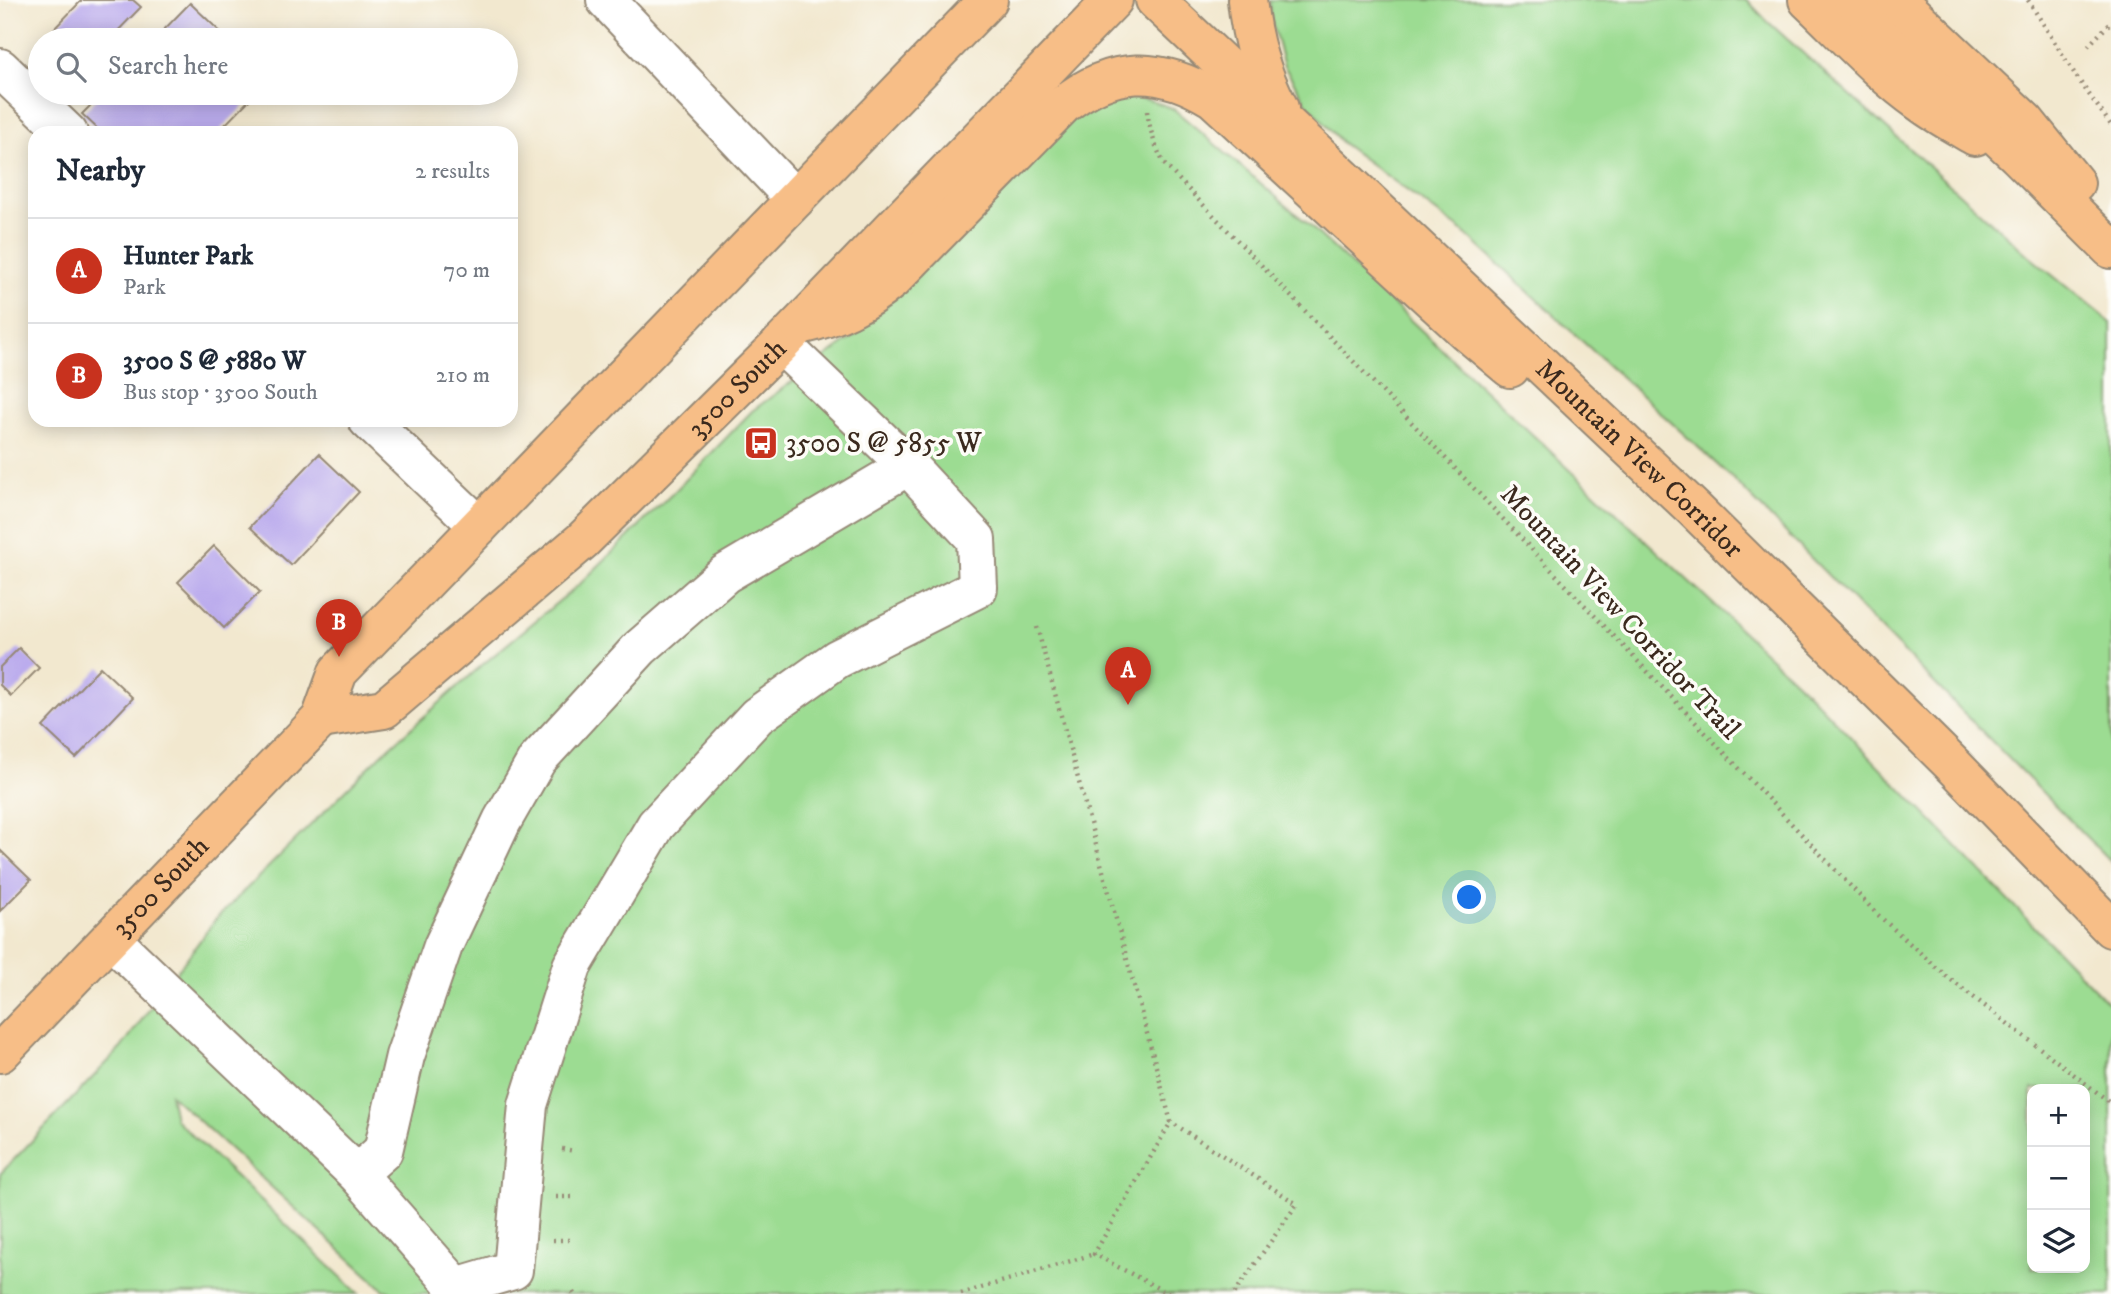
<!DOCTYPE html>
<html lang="en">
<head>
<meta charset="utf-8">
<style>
	body { margin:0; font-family:"IM FELL DW Pica",serif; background:#f6f6f7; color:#1f2937 }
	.controls { position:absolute; right:21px; bottom:21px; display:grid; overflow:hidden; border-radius:14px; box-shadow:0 4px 18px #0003 }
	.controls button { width:63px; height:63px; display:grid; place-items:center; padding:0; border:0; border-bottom:2px solid #e0e1e3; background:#fff; color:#1f2937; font:35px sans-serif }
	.you { position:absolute; left:1470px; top:898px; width:24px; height:24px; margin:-18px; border:5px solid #fff; border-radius:50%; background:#1a73e8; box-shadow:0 0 0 10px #1a73e833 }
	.badge { display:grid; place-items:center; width:46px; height:46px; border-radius:50%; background:#c8321e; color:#fff; font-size:23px; font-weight:700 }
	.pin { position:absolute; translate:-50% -58px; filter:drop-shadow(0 2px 4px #0008) }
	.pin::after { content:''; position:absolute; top:37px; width:24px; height:21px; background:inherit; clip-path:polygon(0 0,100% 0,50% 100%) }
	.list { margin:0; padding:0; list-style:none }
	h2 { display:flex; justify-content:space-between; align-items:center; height:91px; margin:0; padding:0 28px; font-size:30px }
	h2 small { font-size:23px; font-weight:400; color:#747a83 }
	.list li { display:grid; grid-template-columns:46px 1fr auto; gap:21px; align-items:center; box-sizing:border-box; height:105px; padding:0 28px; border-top:2px solid #e0e1e3 }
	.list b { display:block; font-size:26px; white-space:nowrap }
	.list p { margin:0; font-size:23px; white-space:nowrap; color:#747a83 }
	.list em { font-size:23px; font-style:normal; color:#747a83 }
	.icon { flex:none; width:38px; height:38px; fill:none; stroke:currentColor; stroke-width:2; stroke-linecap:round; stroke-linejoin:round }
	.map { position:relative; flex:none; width:2111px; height:1294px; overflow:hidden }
	.search { position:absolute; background:#fff; box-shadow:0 4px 18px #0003; left:28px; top:28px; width:490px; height:77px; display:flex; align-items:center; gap:18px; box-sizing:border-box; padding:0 24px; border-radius:38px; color:#747a83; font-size:26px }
	.panel { position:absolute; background:#fff; box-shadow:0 4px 18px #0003; left:28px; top:126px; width:490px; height:301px; border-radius:21px }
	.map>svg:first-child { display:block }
	.green { fill:#9cdc92; stroke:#6c8358; stroke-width:2; fill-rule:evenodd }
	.building { fill:#bbaced }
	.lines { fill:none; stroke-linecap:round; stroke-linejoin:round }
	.minor-casing { stroke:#968976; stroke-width:42 }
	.major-casing { stroke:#968976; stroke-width:42 }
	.highway-casing { stroke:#968976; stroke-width:42 }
	.path { stroke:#968976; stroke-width:4.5; stroke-dasharray:2 5; stroke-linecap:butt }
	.minor { stroke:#fff; stroke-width:38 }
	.major { stroke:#f7be87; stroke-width:38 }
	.highway { stroke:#f7be87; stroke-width:38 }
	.labels { text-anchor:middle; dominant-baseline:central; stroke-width:7; stroke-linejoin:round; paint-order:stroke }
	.street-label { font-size:28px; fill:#3b2a1e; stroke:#fdfcf7 }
	.poi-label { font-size:28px; fill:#3b2a1e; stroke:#fdfcf7; text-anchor:start }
</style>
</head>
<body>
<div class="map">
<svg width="2111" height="1294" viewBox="0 0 2111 1294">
	<rect width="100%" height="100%" fill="#fdfcf7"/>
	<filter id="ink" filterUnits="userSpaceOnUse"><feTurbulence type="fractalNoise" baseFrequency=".0143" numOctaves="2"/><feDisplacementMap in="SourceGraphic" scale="14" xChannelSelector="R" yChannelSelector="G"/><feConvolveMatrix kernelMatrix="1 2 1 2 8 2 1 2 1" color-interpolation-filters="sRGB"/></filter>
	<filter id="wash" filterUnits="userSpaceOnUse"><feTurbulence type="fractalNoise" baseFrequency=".00686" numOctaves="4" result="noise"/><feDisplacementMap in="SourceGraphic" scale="28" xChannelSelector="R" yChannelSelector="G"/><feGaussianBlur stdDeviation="1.57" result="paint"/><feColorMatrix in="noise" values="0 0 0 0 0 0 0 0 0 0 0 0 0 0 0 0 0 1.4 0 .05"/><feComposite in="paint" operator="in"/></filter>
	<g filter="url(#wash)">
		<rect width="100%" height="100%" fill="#f2e8cf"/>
		<g class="green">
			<path d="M1270 0H1747L1766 20 2030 257 2111 323V862L1734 480 1461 230 1342 143 1307 104 1284 66 1271 19Z"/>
			<path d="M1121 96C1142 97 1157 101 1175 110L1308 224 1807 692 2111 1006V1294H401L384 1290 170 1094 175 1119 359 1294H0V1174L121 1048 215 920 381 755 481 666 582 582 677 489 752 411 857 334 1058 127 1086 105ZM2032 1089H2085V1268H2032Z"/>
		</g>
		<g id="blocks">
			<g class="building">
				<path d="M82 0H133L141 7 109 40H57L50 33Z"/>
				<path d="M190 3 229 40H154Z"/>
				<path d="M103 93H256L217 133H102L82 114Z"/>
				<path d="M319 454 359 492 291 565 250 527Z"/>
				<path d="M214 546 260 592 224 628 178 582Z"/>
				<path d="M19 648 39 668 11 696 0 685V667Z"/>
				<path d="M100 667 133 698 76 758 43 727Z"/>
				<path d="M0 850 31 880 0 911Z"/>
			</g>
		</g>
	</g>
	<g filter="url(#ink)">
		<use href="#blocks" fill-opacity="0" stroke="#968976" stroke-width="2"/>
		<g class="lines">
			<g class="minor-casing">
				<g id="minor">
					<path d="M606 0 795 199"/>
					<path d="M0 68 68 133"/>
					<path d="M368 420 479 526"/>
					<path d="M111 939 357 1174 456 1287 460 1294"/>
					<path d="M357 1174 383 1151 405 1056 443 946 502 821 537 760 640 648 725 574 908 466"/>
					<path d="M456 1287 513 1270 528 1105 572 966 656 825 757 716 837 659 978 588 976 539 908 466 781 344"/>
				</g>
			</g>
			<g class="major-casing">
				<g id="major">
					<path id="s1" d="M321 719 384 709 582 541 781 344 1113 0"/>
					<path id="s2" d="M0 1053 321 719 338 672 988 0"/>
				</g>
			</g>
			<g class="highway-casing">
				<g id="highway">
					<path id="s3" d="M1155 0 1695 510 1955 767 2111 928"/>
					<path d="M1247 0C1251 38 1261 75 1279 108"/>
					<path d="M1808 0C1844 34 1879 73 1920 102 1937 115 1956 125 1975 136"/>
					<path d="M1853 0 2018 156 2111 249"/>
					<path d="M1897 0 2025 121 2075 183"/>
					<path d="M800 325C837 316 862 305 892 280L1063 105C1112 66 1159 65 1213 98L1467 332 1510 368"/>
				</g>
			</g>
			<g class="path">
				<path d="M2028 0 2078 79 2111 125"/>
				<path d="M2088 46 2111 22"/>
				<path d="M1147 111C1150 131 1155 147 1165 165L1378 387 1877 914 1946 976 2111 1103"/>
				<path d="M1037 627 1171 1122 1297 1204 1234 1294"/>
				<path d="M562 1149 575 1151"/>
				<path d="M556 1197H572"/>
				<path d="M553 1240H570"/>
				<path d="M573 1292 574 1294"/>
				<path d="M961 1294 1094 1254"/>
				<path d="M1169 1294 1094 1254 1171 1122"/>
			</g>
			<use href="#minor" class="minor"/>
			<use href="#major" class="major"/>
			<use href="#highway" class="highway"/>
		</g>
	</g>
	<defs>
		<g id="bus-square" transform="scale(1.75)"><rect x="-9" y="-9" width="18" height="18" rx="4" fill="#c8321e" stroke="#fdfcf7"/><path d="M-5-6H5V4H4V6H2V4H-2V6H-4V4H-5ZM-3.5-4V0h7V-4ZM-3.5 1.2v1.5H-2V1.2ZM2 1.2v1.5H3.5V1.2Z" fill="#fff"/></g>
	</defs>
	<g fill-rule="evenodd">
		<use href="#bus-square" x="761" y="443"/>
	</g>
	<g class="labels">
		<g class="street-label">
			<text stroke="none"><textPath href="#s1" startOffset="541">3500 South</textPath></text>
			<text stroke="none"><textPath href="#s3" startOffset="667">Mountain View Corridor</textPath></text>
			<text transform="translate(1620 612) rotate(47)">Mountain View Corridor Trail</text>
			<text stroke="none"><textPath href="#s2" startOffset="231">3500 South</textPath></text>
		</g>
		<g class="poi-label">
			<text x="786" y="443">3500 S @ 5855 W</text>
		</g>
	</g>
</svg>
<div class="controls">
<button>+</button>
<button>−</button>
<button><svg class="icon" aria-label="layers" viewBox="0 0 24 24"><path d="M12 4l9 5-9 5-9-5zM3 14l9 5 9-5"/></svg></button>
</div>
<div class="you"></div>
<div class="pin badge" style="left:1128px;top:705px">A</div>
<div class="pin badge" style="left:339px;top:657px">B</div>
<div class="search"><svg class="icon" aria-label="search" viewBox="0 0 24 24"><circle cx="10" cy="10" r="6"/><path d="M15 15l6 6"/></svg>Search here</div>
<section class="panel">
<h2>Nearby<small>2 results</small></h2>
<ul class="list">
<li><span class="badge">A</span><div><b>Hunter Park</b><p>Park</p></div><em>70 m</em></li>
<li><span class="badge">B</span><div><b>3500 S @ 5880 W</b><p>Bus stop · 3500 South</p></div><em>210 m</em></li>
</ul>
</section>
</div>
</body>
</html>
